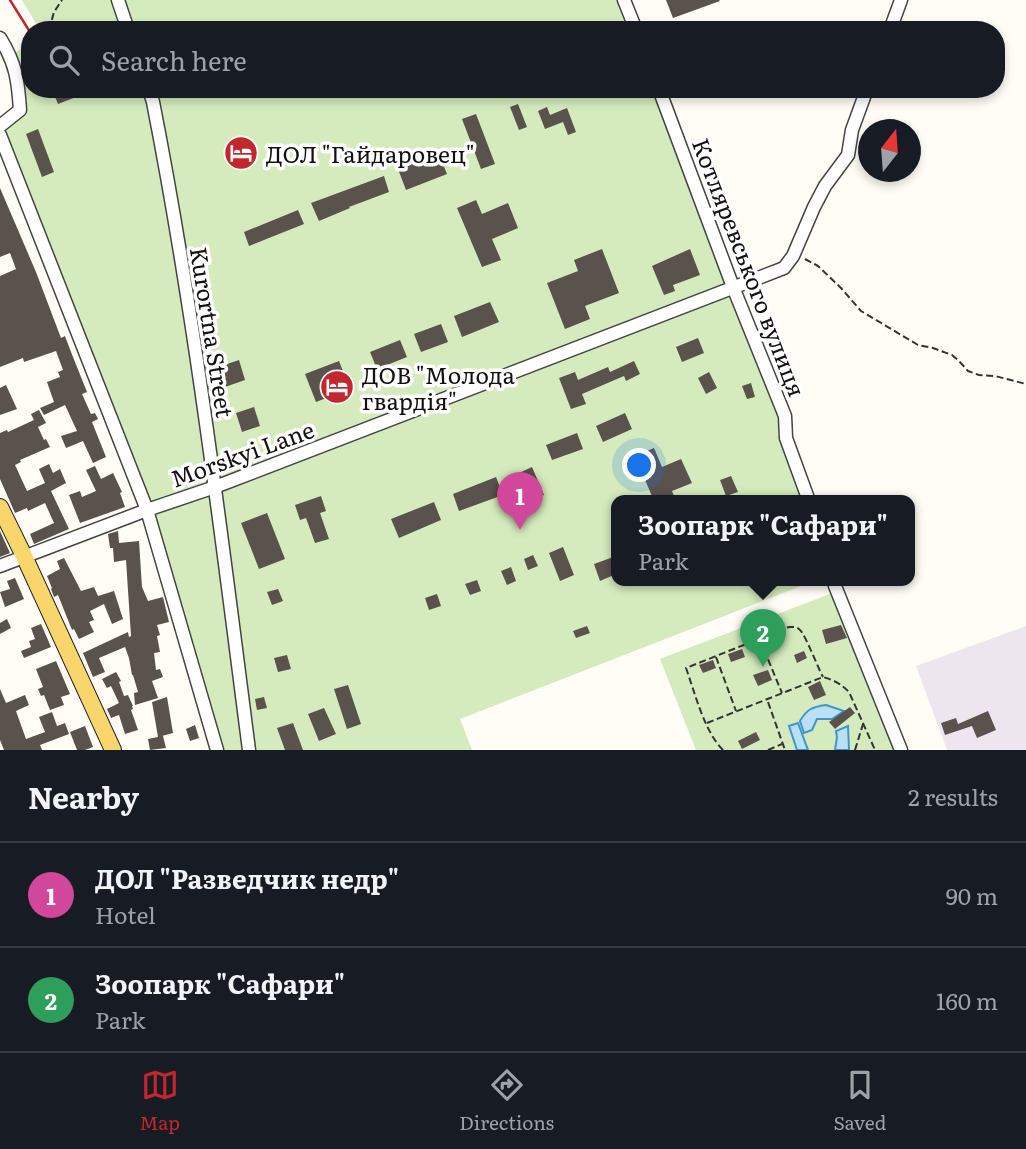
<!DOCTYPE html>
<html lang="en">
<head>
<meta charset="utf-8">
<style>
	body { margin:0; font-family:Literata,serif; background:#20242c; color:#f1f3f6 }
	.compass { position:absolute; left:858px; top:119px; width:63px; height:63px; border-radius:50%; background:#171b24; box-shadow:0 4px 10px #0003; rotate:17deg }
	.you { position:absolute; left:640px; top:466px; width:24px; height:24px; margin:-18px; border:5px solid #fff; border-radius:50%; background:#1a73e8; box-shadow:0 0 0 10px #1a73e833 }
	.badge { display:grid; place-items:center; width:46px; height:46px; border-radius:50%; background:#c4262e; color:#fff; font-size:23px; font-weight:700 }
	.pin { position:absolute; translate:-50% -58px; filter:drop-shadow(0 2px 4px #0008) }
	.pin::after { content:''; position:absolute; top:37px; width:24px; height:21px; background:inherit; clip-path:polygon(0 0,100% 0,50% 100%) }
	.popup { position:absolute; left:611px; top:495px; width:304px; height:91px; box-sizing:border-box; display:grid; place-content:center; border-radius:14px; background:#171b24; filter:drop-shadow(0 2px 5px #0005); font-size:23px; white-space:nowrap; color:#9ea1a6 }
	.popup b { font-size:26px; color:#f1f3f6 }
	.popup::after { content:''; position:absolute; left:50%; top:100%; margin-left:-14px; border:14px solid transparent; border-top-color:#171b24 }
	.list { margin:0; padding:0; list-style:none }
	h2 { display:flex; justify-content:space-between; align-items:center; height:91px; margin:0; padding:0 28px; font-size:30px }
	h2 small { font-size:23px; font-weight:400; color:#9ea1a6 }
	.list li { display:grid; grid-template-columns:46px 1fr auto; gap:21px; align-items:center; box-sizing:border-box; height:105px; padding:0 28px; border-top:2px solid #363941 }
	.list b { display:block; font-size:26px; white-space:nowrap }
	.list p { margin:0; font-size:23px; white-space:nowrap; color:#9ea1a6 }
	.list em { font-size:23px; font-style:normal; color:#9ea1a6 }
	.icon { flex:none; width:38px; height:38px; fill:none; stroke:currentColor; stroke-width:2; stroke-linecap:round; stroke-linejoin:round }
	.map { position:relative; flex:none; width:1026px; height:750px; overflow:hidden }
	.search { position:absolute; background:#171b24; box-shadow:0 4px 10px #0003; left:21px; right:21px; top:21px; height:77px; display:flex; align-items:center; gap:18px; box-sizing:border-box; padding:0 24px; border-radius:28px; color:#9ea1a6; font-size:26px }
	.sheet { height:301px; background:#171b24 }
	nav { display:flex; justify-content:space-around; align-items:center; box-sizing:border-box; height:98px; border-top:2px solid #363941; background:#171b24; font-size:19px; color:#9ea1a6 }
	nav a { display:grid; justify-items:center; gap:4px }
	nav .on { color:#c4262e }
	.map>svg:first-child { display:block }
	.industrial { fill:#eee6ef }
	.green { fill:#d5ebbd }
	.water { fill:#b9e0f7; stroke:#3f96cf; stroke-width:2 }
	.building { fill:#5a524d }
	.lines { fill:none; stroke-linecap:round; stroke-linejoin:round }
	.minor-casing { stroke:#444; stroke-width:15 }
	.major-casing { stroke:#222; stroke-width:18 }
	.path { stroke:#333; stroke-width:2; stroke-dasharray:7 3.5; stroke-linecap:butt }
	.minor { stroke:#fff; stroke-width:12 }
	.major { stroke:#f9d66b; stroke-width:16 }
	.rail { stroke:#c4262e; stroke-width:2.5 }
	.labels { text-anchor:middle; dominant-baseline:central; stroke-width:7; stroke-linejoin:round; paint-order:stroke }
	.poi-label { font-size:23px; fill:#111; stroke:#fff; text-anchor:start }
	.street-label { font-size:23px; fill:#111; stroke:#fff }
</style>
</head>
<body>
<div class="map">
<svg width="1026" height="750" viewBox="0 0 1026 750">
	<rect width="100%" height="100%" fill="#fffdf5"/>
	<path class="industrial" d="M1026 626V750H947L916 666Z"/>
	<g class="green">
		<path d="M22 0H624L636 30H40Z"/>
		<path d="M30 44V89H658L733 289 808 501H616V581H814L460 719 472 750H219L148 509 0 127 21 109 11 55Z"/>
		<path d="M835 592 896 750H696L660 659Z"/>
	</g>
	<g class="water">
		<path d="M826 705 844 711 832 719H817L812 730 804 733 800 721C807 709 812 707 826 705Z"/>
		<path d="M798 723 808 750H797L789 726Z"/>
		<path d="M848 726 849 750H835L837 737 836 731Z"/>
	</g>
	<g class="building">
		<path d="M666 0H719L720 1 673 18Z"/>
		<path d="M59 89H94V90L58 104 53 92Z"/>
		<path d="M518 104 527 127 519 130 510 107Z"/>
		<path d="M547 107 550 115 567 108 576 132 568 135 563 122 545 129 538 111Z"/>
		<path d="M476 114 495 164 481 169 462 119Z"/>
		<path d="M38 129 54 172 42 177 26 134Z"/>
		<path d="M439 154 447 174 406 190 398 169Z"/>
		<path d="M384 176 389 192 349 207 350 208 319 221 311 203Z"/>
		<path d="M0 188 36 272 61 338 65 336 71 352 87 392 82 394 91 414 95 413 98 419 92 422 106 457 93 463 83 441 66 448 61 436 77 431 65 405 44 415 40 408 54 402 47 382 60 377 58 372 63 370 56 351 24 362 23 358 0 367V276L16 269 10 253 0 257Z"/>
		<path d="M476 200 482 214 508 203 518 228 492 239 501 260 482 267 457 208Z"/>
		<path d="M298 210 304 224 249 246 244 232Z"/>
		<path d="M602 249 619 293 585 306 590 319 565 329 547 283 578 271 574 260Z"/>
		<path d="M690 249 700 275 673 285 675 291 664 295 652 266Z"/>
		<path d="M490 302 499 322 462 337 454 316Z"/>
		<path d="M441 324 448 342 421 352 414 334Z"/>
		<path d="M698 338 704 353 682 362 676 347Z"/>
		<path d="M400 340 407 357 377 369 370 352Z"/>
		<path d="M239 360 245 380 225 387 218 367Z"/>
		<path d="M339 361 350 389 316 402 305 374Z"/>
		<path d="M634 361 640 374 626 381 624 376 582 394 586 404 571 409 559 378 575 372 578 380 608 367 610 372Z"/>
		<path d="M709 372 717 388 706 394 698 378Z"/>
		<path d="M751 383 755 397 747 399 742 386Z"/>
		<path d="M6 385 17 409 0 415V388Z"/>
		<path d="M254 407 260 426 242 432 236 413Z"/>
		<path d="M39 410 46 423 38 427 44 440 46 439 50 447 20 460 21 462 15 465 27 491 45 483 39 469 49 464 53 473 60 469 66 483 51 491 69 529 34 544 30 534 54 523 45 503 28 511 27 508 15 513 0 479V433L7 430 8 432 34 420 31 414Z"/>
		<path d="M625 413 632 429 603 442 596 426Z"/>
		<path d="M577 433 583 449 552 460 546 445Z"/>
		<path d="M654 448 662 467 681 459 692 483 672 491 676 501H654L635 456Z"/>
		<path d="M95 466 101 479 113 473 122 492 120 493 125 507 80 523 69 495 80 491 82 497 96 491 86 470Z"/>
		<path d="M532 467 544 495 529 501 517 474Z"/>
		<path d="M731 476 738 492 726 496 720 480Z"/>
		<path d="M496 477 503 495 459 511 453 494Z"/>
		<path d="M321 496 326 511 320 513 329 539 315 543 306 518 300 520 295 505Z"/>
		<path d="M434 502 441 520 399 538 391 519Z"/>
		<path d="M267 513 285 559 259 569 241 523Z"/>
		<path d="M0 531 10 553 0 557Z"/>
		<path d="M118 531 119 543 139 541 142 587 148 601 163 597 169 622 157 625 160 635 157 636 160 652 154 653 156 670 160 669 163 677 152 681 158 698 135 705 134 693 138 692 133 675H132L129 658 125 647 99 658 105 672 93 677 83 653 128 632 129 637 131 636 126 560 114 562 113 548H110L108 534Z"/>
		<path d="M563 547 574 575 560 581 549 553Z"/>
		<path d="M533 555 538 566 528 570 524 559Z"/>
		<path d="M616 556V574L600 581 594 564Z"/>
		<path d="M64 558 81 591 94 587 98 596 114 591 123 619 112 624 104 604 90 611 94 620 89 622 94 632 79 639 74 629 72 630 58 595 54 597 51 589 52 588 47 576 60 569 57 561Z"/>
		<path d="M511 567 516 581 507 585 501 571Z"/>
		<path d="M15 578 24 599 5 607 0 592 10 589 7 581Z"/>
		<path d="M477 580 481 591 470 595 465 584Z"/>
		<path d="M278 589 283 601 272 605 267 592Z"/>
		<path d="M437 594 441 606 429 610 425 598Z"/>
		<path d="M7 619 11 628 0 634V623Z"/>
		<path d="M41 624 51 647 24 658 21 651 31 647 29 641 35 639 31 628Z"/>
		<path d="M841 625 847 638 826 644 822 630Z"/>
		<path d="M587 626 590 633 576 638 573 631Z"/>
		<path d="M742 649 745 657 731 662 728 654Z"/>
		<path d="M804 651 807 658 797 663 794 655Z"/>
		<path d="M287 655 291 669 278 672 274 658Z"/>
		<path d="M713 660 716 668 703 673 699 665Z"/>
		<path d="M56 661 70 694 61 697 64 705 50 710 44 695 41 696 38 689 43 687 36 669Z"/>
		<path d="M768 670 772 680 758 686 753 675Z"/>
		<path d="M116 672 121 681 119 682 124 696 128 695 133 706H132L133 709 131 710 138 730 125 734 119 715 111 718 107 709 119 703 111 686 107 688 102 679Z"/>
		<path d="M820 681 826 695 814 700 808 687Z"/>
		<path d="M348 685 361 724 347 729 334 689Z"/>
		<path d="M0 689 6 703 25 695 29 705 16 711 26 739 45 732 39 717 52 712 57 726 65 723 69 734 40 745 42 750H4L0 740Z"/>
		<path d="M167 697 173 733 162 736H163L166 748 150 750 148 739 158 737 152 702Z"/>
		<path d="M264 697 267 708 257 710 255 699Z"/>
		<path d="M850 707 855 713 835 729 829 722Z"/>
		<path d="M324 708 336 734 319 741 308 714Z"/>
		<path d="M988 711 996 730 977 738 972 726 945 735 941 723 956 718 958 724Z"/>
		<path d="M293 723 303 750H285L277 728Z"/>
		<path d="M195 725 199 738 190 741 186 729Z"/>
		<path d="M85 726 93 747 85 750H77L70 732Z"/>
		<path d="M756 732 760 740 742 749 738 741Z"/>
	</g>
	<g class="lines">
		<g class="minor-casing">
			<g id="minor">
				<path d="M118 0 128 30"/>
				<path d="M624 0 636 30"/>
				<path d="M890 30 901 0"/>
				<path d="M0 38C16 64 18 80 20 110L0 126"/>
				<path d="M149 89 153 102C195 316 221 533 249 750"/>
				<path d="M659 89 733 287 785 416 786 438 809 501"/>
				<path d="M0 135 147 510 217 750"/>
				<path d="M0 566 147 510 215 487 784 268 793 256 814 207 825 186 848 155 852 130 867 89"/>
				<path d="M835 581V586L901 750"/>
			</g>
		</g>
		<g class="major-casing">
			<path id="major" d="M0 507 24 556 113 750"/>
		</g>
		<g class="path">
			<path d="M49 30 54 12 62 0"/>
			<path d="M805 259 818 266 841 288 861 311 918 345 933 348 952 355 959 361 968 371 979 375 995 376 1026 384"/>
			<path d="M760 640 782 693"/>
			<path d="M716 657 736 711"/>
			<path d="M768 702 785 750"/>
			<path d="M707 723 823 677C834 680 841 684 849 692L875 750"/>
			<path d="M723 750C704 731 695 693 686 668L789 627C794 627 796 626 800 630 805 634 818 668 823 677"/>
			<path d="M768 750 782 744"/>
			<path d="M855 750 863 724"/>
		</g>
		<use href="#minor" class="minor"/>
		<use href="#major" class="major"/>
		<path class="rail" d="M10 0 30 32"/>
	</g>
	<defs>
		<g id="hotel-disc" transform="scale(1.75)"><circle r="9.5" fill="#c4262e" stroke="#fff"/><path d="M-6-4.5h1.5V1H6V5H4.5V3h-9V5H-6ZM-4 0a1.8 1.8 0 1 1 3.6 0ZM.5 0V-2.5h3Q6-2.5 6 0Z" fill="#fff"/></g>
	</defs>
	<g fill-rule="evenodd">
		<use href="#hotel-disc" x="241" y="153"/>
		<use href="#hotel-disc" x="337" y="387"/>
	</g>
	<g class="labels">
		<g class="poi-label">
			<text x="266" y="153">ДОЛ "Гайдаровец"</text>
			<text x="362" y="374">ДОВ "Молода<tspan x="362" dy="26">гвардія"</tspan></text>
		</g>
		<g class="street-label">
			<text transform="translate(750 267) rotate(69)">Котляревського вулиця</text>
			<text transform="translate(213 332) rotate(81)">Kurortna Street</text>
			<text transform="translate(242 453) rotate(-20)">Morskyi Lane</text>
		</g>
	</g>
</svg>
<svg class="compass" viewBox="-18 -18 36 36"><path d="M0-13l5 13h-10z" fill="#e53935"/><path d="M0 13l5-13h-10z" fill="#9ea1a6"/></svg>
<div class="you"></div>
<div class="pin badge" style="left:520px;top:530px;background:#d1479c">1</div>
<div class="pin badge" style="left:763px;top:667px;background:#2e9e5b">2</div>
<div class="popup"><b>Зоопарк &quot;Сафари&quot;</b>Park</div>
<div class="search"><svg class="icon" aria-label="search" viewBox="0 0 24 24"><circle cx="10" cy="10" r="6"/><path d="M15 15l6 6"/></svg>Search here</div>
</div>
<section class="sheet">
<h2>Nearby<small>2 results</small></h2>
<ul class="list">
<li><span class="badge" style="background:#d1479c">1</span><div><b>ДОЛ &quot;Разведчик недр&quot;</b><p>Hotel</p></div><em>90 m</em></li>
<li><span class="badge" style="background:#2e9e5b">2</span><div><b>Зоопарк &quot;Сафари&quot;</b><p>Park</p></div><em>160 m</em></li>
</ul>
</section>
<nav>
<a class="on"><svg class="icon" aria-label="map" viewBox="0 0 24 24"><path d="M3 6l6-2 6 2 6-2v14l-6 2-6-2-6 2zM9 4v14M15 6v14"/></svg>Map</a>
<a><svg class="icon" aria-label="directions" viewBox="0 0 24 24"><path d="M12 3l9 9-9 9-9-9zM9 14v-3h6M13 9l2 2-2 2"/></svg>Directions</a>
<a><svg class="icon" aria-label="saved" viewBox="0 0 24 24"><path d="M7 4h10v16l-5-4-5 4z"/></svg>Saved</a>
</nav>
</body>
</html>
